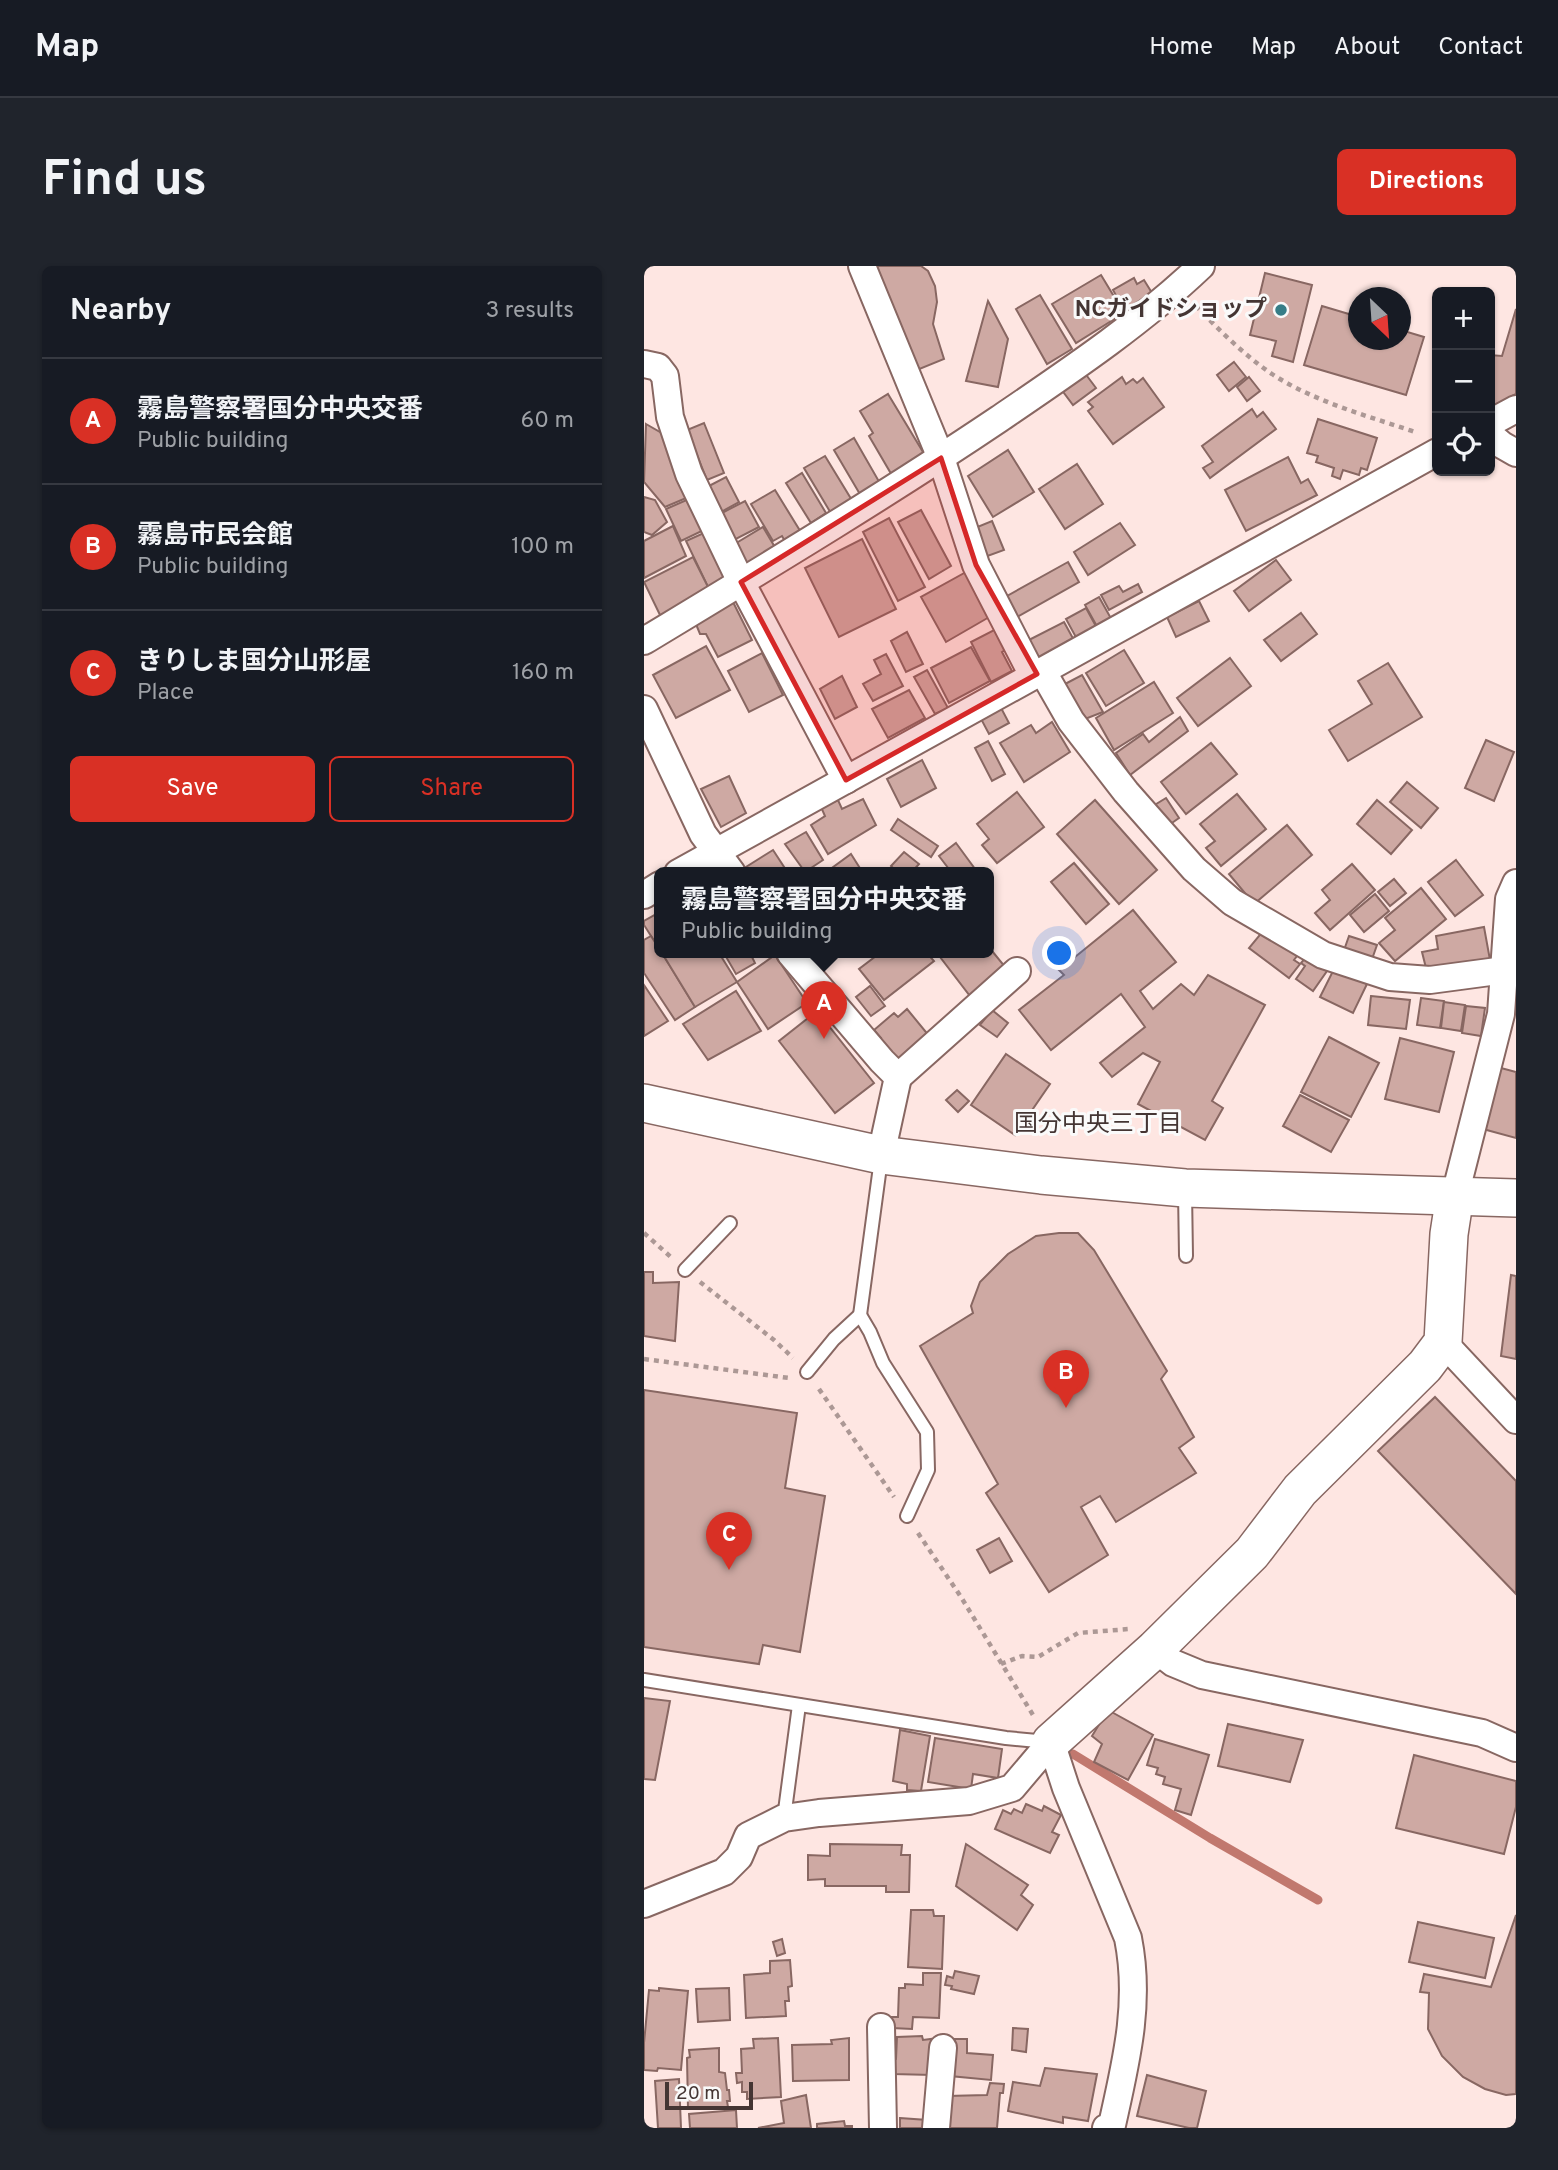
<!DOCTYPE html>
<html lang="en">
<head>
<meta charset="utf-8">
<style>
	body { margin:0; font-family:Overpass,"Noto Sans JP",sans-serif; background:#20242c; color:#f1f3f6 }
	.controls { position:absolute; right:21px; top:21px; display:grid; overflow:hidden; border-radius:10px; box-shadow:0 2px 5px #0004 }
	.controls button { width:63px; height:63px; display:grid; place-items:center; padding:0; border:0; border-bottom:2px solid #363941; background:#171b24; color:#f1f3f6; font:35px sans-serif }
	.compass { position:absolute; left:704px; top:21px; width:63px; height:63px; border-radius:50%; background:#171b24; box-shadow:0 2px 5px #0004; rotate:155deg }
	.scale { position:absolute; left:21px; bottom:18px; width:88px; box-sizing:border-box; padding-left:7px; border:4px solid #443533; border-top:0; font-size:19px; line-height:24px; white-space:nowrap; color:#443533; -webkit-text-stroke:5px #fafafa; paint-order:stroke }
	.you { position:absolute; left:416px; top:688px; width:24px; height:24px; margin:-18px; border:5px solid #fff; border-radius:50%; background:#1a73e8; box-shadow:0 0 0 10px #1a73e833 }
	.badge { display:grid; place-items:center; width:46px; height:46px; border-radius:50%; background:#d93025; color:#fff; font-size:23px; font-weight:700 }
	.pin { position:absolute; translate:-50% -58px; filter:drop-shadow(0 2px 4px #0008) }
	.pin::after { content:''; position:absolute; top:37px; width:24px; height:21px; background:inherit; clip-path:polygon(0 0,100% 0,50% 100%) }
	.popup { position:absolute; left:10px; top:601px; width:340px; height:91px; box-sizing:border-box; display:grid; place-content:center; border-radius:10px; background:#171b24; filter:drop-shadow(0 2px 5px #0005); font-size:23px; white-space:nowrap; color:#9ea1a6 }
	.popup b { font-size:26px; color:#f1f3f6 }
	.popup::after { content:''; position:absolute; left:50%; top:100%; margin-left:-14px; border:14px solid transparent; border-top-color:#171b24 }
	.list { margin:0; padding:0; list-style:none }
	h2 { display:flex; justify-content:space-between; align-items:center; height:91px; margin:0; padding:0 28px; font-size:30px }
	h2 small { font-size:23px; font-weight:400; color:#9ea1a6 }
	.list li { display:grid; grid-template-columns:46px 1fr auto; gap:21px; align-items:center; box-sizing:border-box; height:126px; padding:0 28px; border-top:2px solid #363941 }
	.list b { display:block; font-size:26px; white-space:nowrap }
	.list p { margin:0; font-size:23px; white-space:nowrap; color:#9ea1a6 }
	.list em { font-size:23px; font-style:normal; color:#9ea1a6 }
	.actions { display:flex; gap:14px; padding:21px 28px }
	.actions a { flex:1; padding:16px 0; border:2px solid #d93025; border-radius:10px; text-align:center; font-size:24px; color:#d93025 }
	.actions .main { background:#d93025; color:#fff }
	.icon { flex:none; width:38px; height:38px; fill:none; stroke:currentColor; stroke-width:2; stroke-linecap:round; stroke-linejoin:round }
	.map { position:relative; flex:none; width:872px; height:1862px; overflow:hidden; border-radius:10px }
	header { display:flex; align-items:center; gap:42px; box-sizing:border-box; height:98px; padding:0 35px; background:#171b24; border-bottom:2px solid #363941 }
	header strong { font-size:33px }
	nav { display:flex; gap:38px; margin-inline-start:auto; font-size:24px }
	.intro { display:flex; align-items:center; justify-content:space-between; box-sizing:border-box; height:168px; padding:0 42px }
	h1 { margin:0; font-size:49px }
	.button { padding:18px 32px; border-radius:10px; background:#d93025; color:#fff; font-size:24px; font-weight:700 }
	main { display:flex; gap:42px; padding:0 42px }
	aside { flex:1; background:#171b24; border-radius:10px; box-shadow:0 2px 5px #0004 }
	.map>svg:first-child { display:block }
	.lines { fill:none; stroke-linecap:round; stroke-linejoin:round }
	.stream { stroke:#c1786e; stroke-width:9 }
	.building { fill:#cea9a3; stroke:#886762; stroke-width:2 }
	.lane-casing { stroke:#886762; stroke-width:16 }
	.street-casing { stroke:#886762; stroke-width:30 }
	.secondary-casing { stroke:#886762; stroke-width:40 }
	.path { stroke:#ac9895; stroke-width:4.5; stroke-dasharray:5 5; stroke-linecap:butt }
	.lane { stroke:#fff; stroke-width:12 }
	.street { stroke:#fff; stroke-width:26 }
	.secondary { stroke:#fff; stroke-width:37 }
	.marked { fill:#d62828; fill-opacity:0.2; stroke:#d62828; stroke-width:5; stroke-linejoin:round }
	.poi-dot { fill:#367d87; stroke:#fafafa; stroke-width:2.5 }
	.labels { text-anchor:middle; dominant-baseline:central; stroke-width:6; stroke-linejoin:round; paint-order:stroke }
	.poi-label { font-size:23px; font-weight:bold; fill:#443533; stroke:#fafafa; text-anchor:end }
	.neighbourhood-label { font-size:24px; fill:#443533; stroke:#fafafa }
</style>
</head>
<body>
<header>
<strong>Map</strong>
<nav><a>Home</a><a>Map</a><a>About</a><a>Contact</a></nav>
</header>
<div class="intro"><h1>Find us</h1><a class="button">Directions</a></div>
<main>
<aside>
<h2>Nearby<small>3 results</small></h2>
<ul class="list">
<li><span class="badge">A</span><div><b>霧島警察署国分中央交番</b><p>Public building</p></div><em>60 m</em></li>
<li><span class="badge">B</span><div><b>霧島市民会館</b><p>Public building</p></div><em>100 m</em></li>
<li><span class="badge">C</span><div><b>きりしま国分山形屋</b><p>Place</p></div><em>160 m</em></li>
</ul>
<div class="actions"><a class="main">Save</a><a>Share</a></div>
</aside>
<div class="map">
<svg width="872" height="1862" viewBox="0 0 872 1862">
	<rect width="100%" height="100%" fill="#fee6e2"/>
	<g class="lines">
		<path class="stream" d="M429 1488 566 1572 674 1634"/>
	</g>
	<g class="building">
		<path d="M231 0H277L284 5 291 20 293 36 289 58 300 93 273 104Z"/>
		<path d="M621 7 668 19 649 96 628 90 632 75 606 69Z"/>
		<path d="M457 9 480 47 432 77 408 38Z"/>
		<path d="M490 12 493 18 500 14 508 27 480 44 469 24Z"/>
		<path d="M396 29 428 83 403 98 372 43Z"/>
		<path d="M344 35 364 73 354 121 322 115Z"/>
		<path d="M678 40 715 51V74H757V64L780 71 762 129 660 99Z"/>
		<path d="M872 43V128L846 142V89L858 90Z"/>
		<path d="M590 96 602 111 585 125 573 109Z"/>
		<path d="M440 106 452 122 429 139 417 123Z"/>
		<path d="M478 111 482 118 489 113 493 117 499 112 520 141 469 178 444 145 449 141 444 136Z"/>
		<path d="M605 111 616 125 603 135 593 121Z"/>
		<path d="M244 128 282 191 249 211 225 170 229 167 216 145Z"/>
		<path d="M608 143 613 151 619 146 632 163 566 212 559 202 569 196 558 180Z"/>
		<path d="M674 153 733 172 723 204 717 202 715 209 699 204 696 213 688 210 690 202 672 196 674 190 663 187Z"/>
		<path d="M60 157 80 207 63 214 43 164Z"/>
		<path d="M2 158 21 169 47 230 21 241 0 216Z"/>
		<path d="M210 172 237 219 217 230 190 184Z"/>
		<path d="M364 184 390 226 349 251 324 210Z"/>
		<path d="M181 190 209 236 188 249 160 202Z"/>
		<path d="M644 191 657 217 664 213 673 229 602 265 581 224Z"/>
		<path d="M433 198 459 238 421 263 395 223Z"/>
		<path d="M158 207 182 247 167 257 142 217Z"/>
		<path d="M82 211 95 236 77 246 63 221Z"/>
		<path d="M131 224 158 268 142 277 138 270 129 275 107 238Z"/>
		<path d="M0 231 11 234 23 256 8 269 0 266Z"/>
		<path d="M47 232 62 263 37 275 22 243Z"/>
		<path d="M101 235 115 261 88 275 74 249Z"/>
		<path d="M277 244 307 300 285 313 254 256Z"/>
		<path d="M245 252 281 321 254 335 219 266Z"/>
		<path d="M348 255 360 284 338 292 326 264Z"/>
		<path d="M476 257 491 279 444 309 430 286Z"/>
		<path d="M29 260 42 290 0 312V275Z"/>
		<path d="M119 261 132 283 101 301 89 279Z"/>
		<path d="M62 266 86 311 64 321 42 275Z"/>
		<path d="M218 273 252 343 195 371 161 302Z"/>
		<path d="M49 291 64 321 17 351 0 316Z"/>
		<path d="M632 294 647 314 605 345 590 325Z"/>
		<path d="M424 296 435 316 366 355 354 335Z"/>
		<path d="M322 306 347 350 302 376 277 331Z"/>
		<path d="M494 318 498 326 465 344 457 329 475 320 479 326Z"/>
		<path d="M86 330 108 374 74 391 62 368H56L49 351Z"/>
		<path d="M455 331 469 356 455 364 441 339Z"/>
		<path d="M555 335 565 355 532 371 523 351Z"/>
		<path d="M442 342 454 364 434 375 422 353Z"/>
		<path d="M657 347 673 368 637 395 620 374Z"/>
		<path d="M420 356 431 376 388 399 377 378Z"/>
		<path d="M354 362 364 382 358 386 368 405 347 416 327 376Z"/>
		<path d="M263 366 279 398 262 406 247 375Z"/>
		<path d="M62 380 86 424 32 452 9 409Z"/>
		<path d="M327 381 346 415 305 437 287 402Z"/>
		<path d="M480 384 500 417 462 440 442 407Z"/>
		<path d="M118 387 139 429 105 446 84 405Z"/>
		<path d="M242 388 259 420 229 435 219 418 237 408 230 394Z"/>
		<path d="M586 392 607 420 554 460 533 432Z"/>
		<path d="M744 397 778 451 704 495 685 464 728 438 714 415Z"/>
		<path d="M283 404 304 442 291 448 270 411Z"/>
		<path d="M438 409 459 446 441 453 421 418Z"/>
		<path d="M198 410 213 441 191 453 176 423Z"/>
		<path d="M510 416 529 447 470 484 452 452Z"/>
		<path d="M265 424 281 452 244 472 228 443Z"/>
		<path d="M356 440 365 457 345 468 336 451Z"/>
		<path d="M536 451 544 465 486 509 472 487 499 468 505 476Z"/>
		<path d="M408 456 426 486 380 516 356 477 387 459 392 467Z"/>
		<path d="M842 474 870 486 850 535 821 522Z"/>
		<path d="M344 475 361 508 348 515 331 482Z"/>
		<path d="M567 477 593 508 542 548 517 516Z"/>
		<path d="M278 494 292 522 257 541 243 513Z"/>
		<path d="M85 510 102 547 77 561 57 523Z"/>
		<path d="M763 516 794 542 777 562 746 536Z"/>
		<path d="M373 526 400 561 353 597 338 579 345 573 333 558Z"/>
		<path d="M593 528 622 563 577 600 562 582 571 575 556 558Z"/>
		<path d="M522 532 535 552 525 559 509 540Z"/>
		<path d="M219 533 232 559 184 588 167 559 181 550 177 541 194 534 198 543Z"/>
		<path d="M451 534 513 604 475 638 413 568Z"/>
		<path d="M733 534 768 564 747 588 713 558Z"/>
		<path d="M254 553 294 580 287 591 247 564Z"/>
		<path d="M643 559 668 589 610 638 585 608Z"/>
		<path d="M162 566 179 594 161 606 141 578Z"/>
		<path d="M312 577 334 607H308L295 590Z"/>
		<path d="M129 584 144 607 94 606Z"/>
		<path d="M260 586 275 598 267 607H254L247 600Z"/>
		<path d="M207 588 219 607H181Z"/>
		<path d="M812 594 839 629 811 650 784 616Z"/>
		<path d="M430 597 465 638 442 658 407 616Z"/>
		<path d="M708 598 731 624 686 664 671 647 686 634 678 624Z"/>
		<path d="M750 613 762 627 746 640 734 626Z"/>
		<path d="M777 622 802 653 751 695 735 677 751 664 741 652Z"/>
		<path d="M731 628 745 645 720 666 706 649Z"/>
		<path d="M489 644 532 696 496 725 509 743 537 718 550 729 564 709 621 739 568 835 579 842 561 874 494 838 516 796 499 787 468 811 456 797 501 761 477 728 407 784 375 744 420 709 415 704Z"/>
		<path d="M16 646V684L0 659V655Z"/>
		<path d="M840 661 846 694 783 706 778 686 794 683 792 670Z"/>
		<path d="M619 665 653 690 650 694 656 698 645 712 605 682Z"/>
		<path d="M7 670 16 684V687H18L51 741 31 754 0 707V674Z"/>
		<path d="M705 670 733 679 727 696 699 687Z"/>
		<path d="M344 680 362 702 326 730 293 687H344Z"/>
		<path d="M18 687H75L93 716 51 741Z"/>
		<path d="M83 687H106L111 697 92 708 81 689Z"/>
		<path d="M236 687H283L290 695 240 734 215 703Z"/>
		<path d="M131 689 163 737 124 763 93 716Z"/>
		<path d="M662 691 683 705 669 725 652 713 661 700 657 697Z"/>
		<path d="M690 703 723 718 709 747 676 731Z"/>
		<path d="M0 719 24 755 0 770Z"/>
		<path d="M226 720 241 740 227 750 212 731Z"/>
		<path d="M92 725 117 765 64 794 39 758Z"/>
		<path d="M727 730 766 734 762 763 724 759Z"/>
		<path d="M777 732 800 735 796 762 773 759Z"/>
		<path d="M800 736 821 739 817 765 797 762Z"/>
		<path d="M822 740 841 742 837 770 818 767Z"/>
		<path d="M263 743 286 771 253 805 231 778 237 772 230 764 250 747 254 751Z"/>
		<path d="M348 744 364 757 353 771 336 759Z"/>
		<path d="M173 745 230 817 191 847 135 775Z"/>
		<path d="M685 771 735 797 707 851 657 826Z"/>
		<path d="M756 772 810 786 795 846 741 833Z"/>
		<path d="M362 788 406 818 371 869 327 839Z"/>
		<path d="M857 802 872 806V872L839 863Z"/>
		<path d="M313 824 325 835 314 846 302 834Z"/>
		<path d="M656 829 705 854 687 886 639 860Z"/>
		<path d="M415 967H434L450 984 523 1105 517 1113 550 1171 535 1182 552 1207 472 1256 456 1230 437 1241 464 1289 405 1326 342 1227 354 1218 276 1080 329 1047 327 1040 336 1016 364 988 392 970Z"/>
		<path d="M0 1006H9V1017L35 1016 31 1075 0 1070Z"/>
		<path d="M867 1009 872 1010V1093L857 1090Z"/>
		<path d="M0 1124 153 1147 141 1222 181 1230 156 1386 119 1379 115 1398 0 1381Z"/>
		<path d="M791 1131 872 1215V1328L734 1185Z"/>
		<path d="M355 1272 368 1295 346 1307 333 1284Z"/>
		<path d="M0 1432 26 1435 11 1514 0 1513Z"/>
		<path d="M464 1444 509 1469 484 1514 450 1496 458 1478 448 1470Z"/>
		<path d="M584 1458 659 1474 646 1516 574 1500Z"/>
		<path d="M256 1464 286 1470 277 1525 263 1524V1518L249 1515Z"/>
		<path d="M291 1472 358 1483 354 1512 329 1508 327 1523 284 1516Z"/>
		<path d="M511 1473 565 1489 547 1549 531 1544 537 1523 519 1518 521 1511 512 1508 514 1502 503 1499Z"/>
		<path d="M770 1489 872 1515V1541L860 1588 752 1562Z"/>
		<path d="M382 1538 398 1545 400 1540 417 1549 408 1566 415 1569 406 1587 351 1563 359 1544 367 1548 370 1543 378 1547Z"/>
		<path d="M186 1578 258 1579 257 1589H266L265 1626H242V1620H181V1613L164 1614V1589L186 1590Z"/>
		<path d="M322 1578 384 1619 377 1629 389 1639 373 1664 312 1620Z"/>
		<path d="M267 1644H289L290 1650H300L298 1703 264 1701Z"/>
		<path d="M872 1649V1828L862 1829 841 1823 819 1811 798 1790 784 1763 785 1727 776 1726 780 1708 847 1721Z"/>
		<path d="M774 1656 850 1672 841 1712 765 1696Z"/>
		<path d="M138 1673 141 1687 133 1690 129 1676Z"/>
		<path d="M146 1694 148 1720 144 1721 145 1735H141L142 1750 102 1752 100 1709 126 1707V1695Z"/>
		<path d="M311 1705 335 1710 330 1728 307 1723 308 1720 301 1719 303 1710 309 1712Z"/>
		<path d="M279 1707H297L295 1752 269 1751 268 1763 248 1762V1751H254L255 1722H261V1718L279 1719Z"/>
		<path d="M15 1722 44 1725 37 1804 14 1802 13 1805 0 1804V1777L5 1724 15 1725Z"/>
		<path d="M85 1722 86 1754 54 1756 52 1723Z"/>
		<path d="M369 1762 384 1763 382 1786 368 1784Z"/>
		<path d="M278 1770 279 1774 287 1773 288 1809 249 1808 246 1794 252 1793 253 1771Z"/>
		<path d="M134 1772 137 1831 103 1833V1826H98V1816L93 1817 92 1807H98L97 1783 110 1782 109 1773Z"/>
		<path d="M205 1772V1814L149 1815 148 1779 188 1778 187 1774Z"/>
		<path d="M308 1773H323V1787L349 1789 347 1814 306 1810Z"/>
		<path d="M75 1782V1806L81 1807 83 1824H85L86 1835H83L84 1841 44 1843 43 1792 46 1791 45 1784Z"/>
		<path d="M401 1802 453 1808 444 1855 419 1851V1857L364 1845 369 1816 396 1820Z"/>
		<path d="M503 1809 562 1825 553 1862H545L493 1850Z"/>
		<path d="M35 1813 37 1862H14L11 1815Z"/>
		<path d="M346 1817 360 1818 359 1827H356L353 1862H302L303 1830 343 1829Z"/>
		<path d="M162 1829 167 1862H114L140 1857 137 1835Z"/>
		<path d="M92 1844 93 1862H46L45 1848Z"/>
		<path d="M256 1852 283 1854V1862H256Z"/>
		<path d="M200 1855 201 1860H208V1862H173V1858Z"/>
	</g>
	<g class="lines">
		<g class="lane-casing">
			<g id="lane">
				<path d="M541 925 542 990"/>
				<path d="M41 1004 86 957"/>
				<path d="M216 1049 237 893"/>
				<path d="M163 1106 190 1073 216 1049 226 1066 239 1097 283 1166 284 1204 263 1250"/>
				<path d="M0 1414 362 1472 404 1476"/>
				<path d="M140 1552 155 1439"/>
			</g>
		</g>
		<g class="street-casing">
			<g id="street">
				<path d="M218 0 297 192 332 299 385 402 403 413 427 455 482 526 550 603 588 636 679 689 746 711 786 714 861 704"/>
				<path d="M0 98 14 101 21 110 26 151 45 208 97 316 202 514"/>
				<path d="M846 157 872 143"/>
				<path d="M846 169 858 179 872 187"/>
				<path d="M0 375C119 303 239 231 355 153 424 106 496 58 557 0"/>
				<path d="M0 443 59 568 88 607"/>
				<path d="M34 607 793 186"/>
				<path d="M0 629 16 619"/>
				<path d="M146 687 238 795 254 811 237 889"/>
				<path d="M254 811 373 705"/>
				<path d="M811 929 857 748 865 633 872 617"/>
				<path d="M799 1076 872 1154"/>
				<path d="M511 1383 529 1397 558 1409 838 1467 872 1482"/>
				<path d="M407 1476 422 1522 484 1672C497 1737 482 1796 468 1859L462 1862"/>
				<path d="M0 1638 80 1606 95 1591 104 1570 140 1552 175 1547 325 1535 368 1522 407 1476"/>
				<path d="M237 1761 239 1862"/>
				<path d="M292 1862 299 1782"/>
			</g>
		</g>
		<g class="secondary-casing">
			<g id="secondary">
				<path d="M0 837 237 889 397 909 541 922 872 932"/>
				<path d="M407 1476 511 1383 608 1287 656 1224 781 1100 799 1076 805 968 811 929"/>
			</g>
		</g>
		<g class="path">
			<path d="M552 40C578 67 609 98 641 116 682 139 727 151 771 166"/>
			<path d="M0 967 28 992"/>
			<path d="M56 1016 130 1074 149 1092"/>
			<path d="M0 1093 145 1112"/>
			<path d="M175 1123 250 1231"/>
			<path d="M274 1267 317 1331 389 1449"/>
			<path d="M357 1398 378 1390 394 1391 434 1367 485 1363"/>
		</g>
		<use href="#lane" class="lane"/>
		<use href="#street" class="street"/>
		<use href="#secondary" class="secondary"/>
	</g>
	<path class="marked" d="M297 192 332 299 393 408 202 514 97 316Z"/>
	<circle class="poi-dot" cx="637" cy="44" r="7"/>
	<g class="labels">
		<g class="poi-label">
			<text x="623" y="44">NCガイドショップ</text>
		</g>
		<g class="neighbourhood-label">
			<text x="454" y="859">国分中央三丁目</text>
		</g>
	</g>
</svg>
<div class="controls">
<button>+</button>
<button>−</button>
<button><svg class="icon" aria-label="locate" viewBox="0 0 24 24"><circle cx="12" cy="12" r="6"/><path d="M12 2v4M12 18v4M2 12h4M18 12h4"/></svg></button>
</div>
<svg class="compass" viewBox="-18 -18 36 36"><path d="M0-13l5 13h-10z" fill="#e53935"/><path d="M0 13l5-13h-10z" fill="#9ea1a6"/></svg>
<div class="scale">20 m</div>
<div class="you"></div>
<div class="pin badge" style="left:180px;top:773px">A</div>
<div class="popup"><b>霧島警察署国分中央交番</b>Public building</div>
<div class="pin badge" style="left:422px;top:1142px">B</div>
<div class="pin badge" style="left:85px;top:1304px">C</div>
</div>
</main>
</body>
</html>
